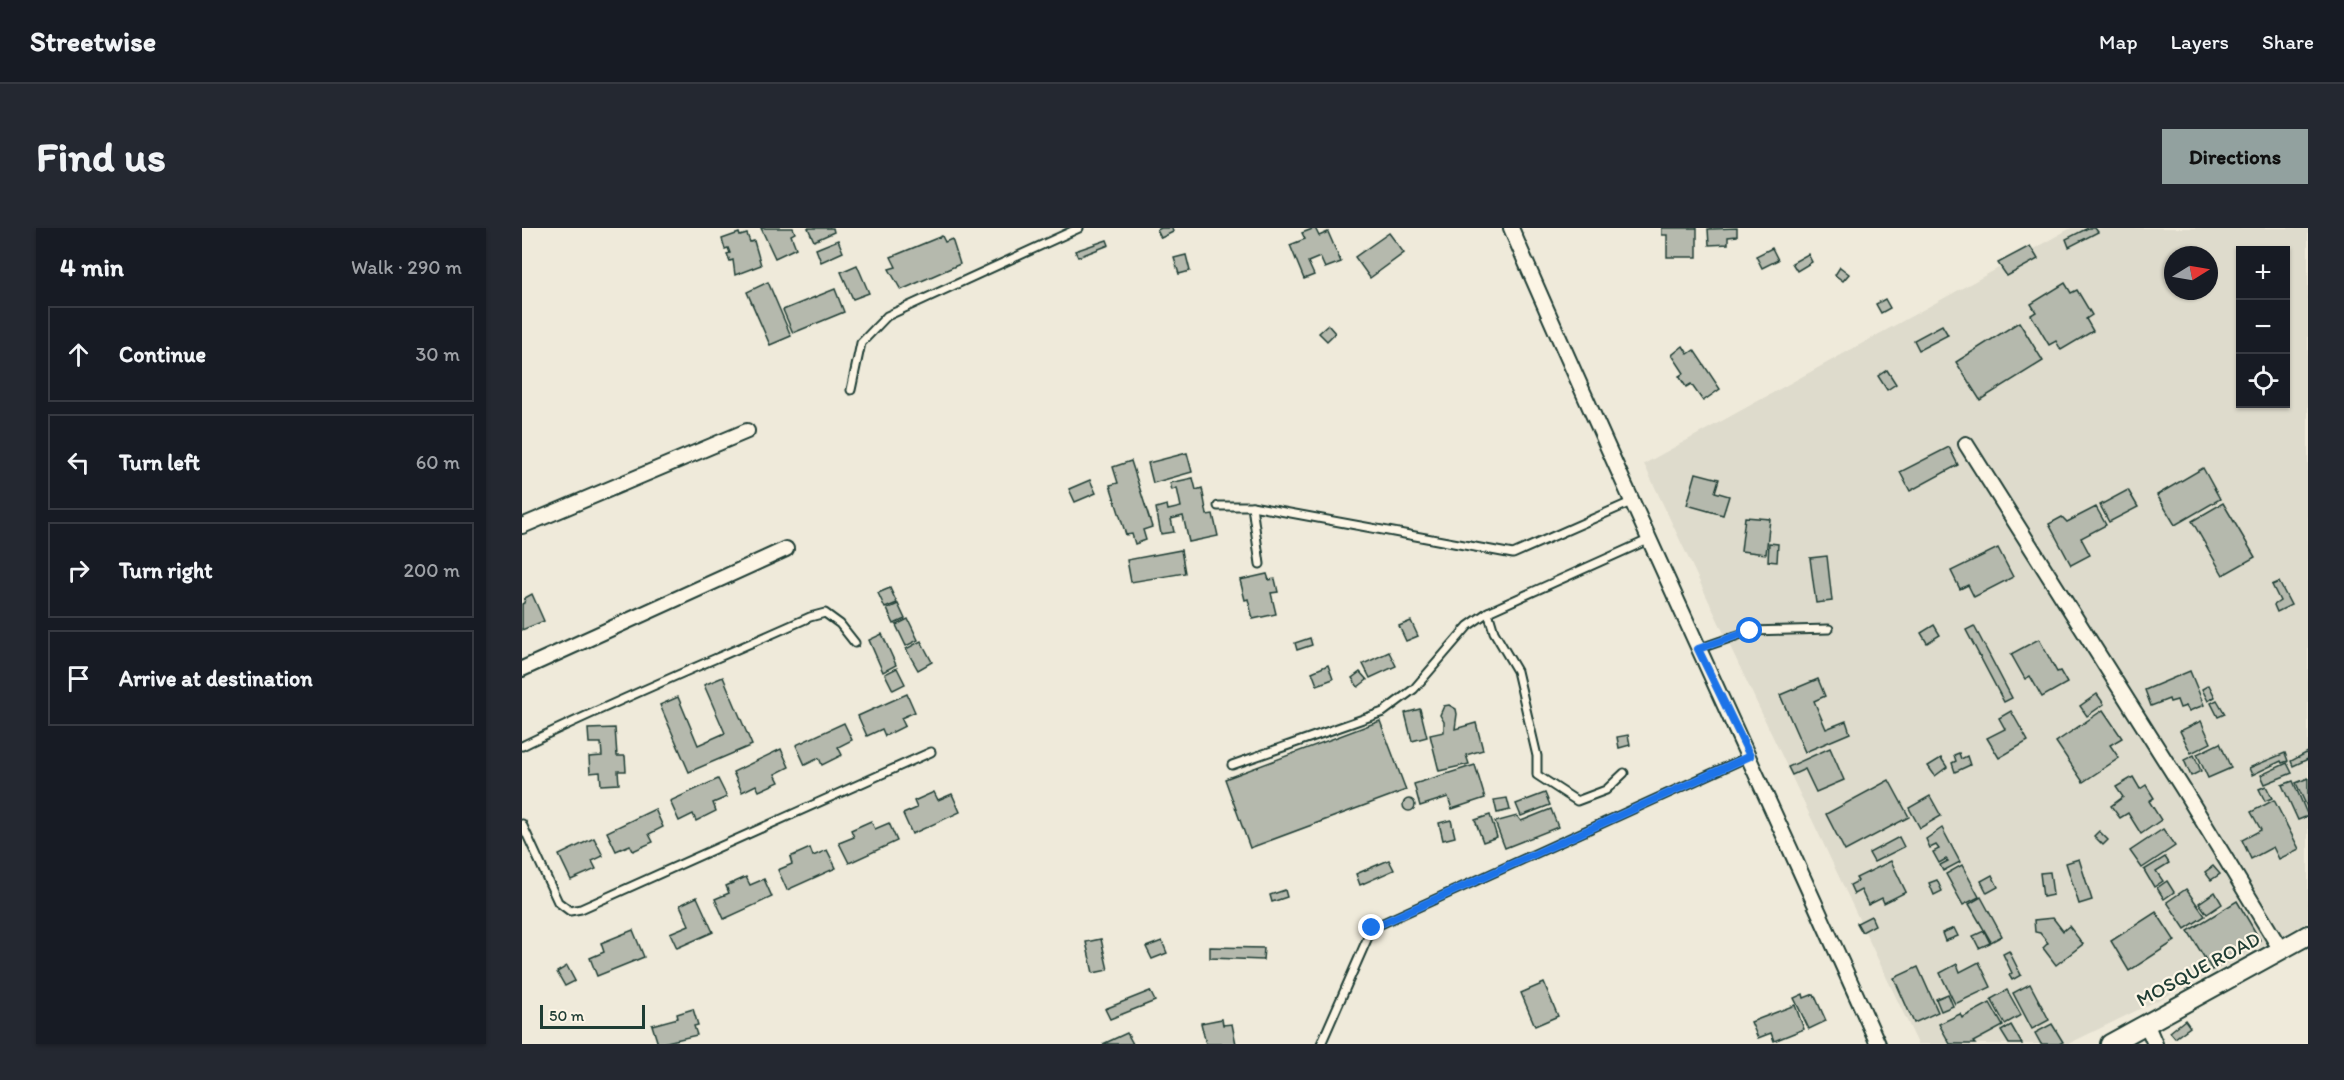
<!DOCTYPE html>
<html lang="en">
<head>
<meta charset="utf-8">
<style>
	body { margin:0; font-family:Itim,sans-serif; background:#242831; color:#f1f3f6 }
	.controls { position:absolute; right:18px; top:18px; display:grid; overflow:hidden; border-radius:0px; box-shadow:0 2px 4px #0004 }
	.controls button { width:54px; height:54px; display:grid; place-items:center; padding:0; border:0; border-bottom:2px solid #363941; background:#171b24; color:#f1f3f6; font:30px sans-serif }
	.compass { position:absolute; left:1642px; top:18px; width:54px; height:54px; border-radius:50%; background:#171b24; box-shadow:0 2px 4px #0004; rotate:79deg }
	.scale { position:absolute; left:18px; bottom:15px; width:105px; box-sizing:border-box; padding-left:6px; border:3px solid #1f3d34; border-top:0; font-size:16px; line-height:21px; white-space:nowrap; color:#1f3d34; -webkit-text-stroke:4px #fcf5e5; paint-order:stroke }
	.stop { position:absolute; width:18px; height:18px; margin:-14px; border:4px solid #1a73e8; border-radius:50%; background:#fff }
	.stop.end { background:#1a73e8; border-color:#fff; box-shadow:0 2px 6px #0008 }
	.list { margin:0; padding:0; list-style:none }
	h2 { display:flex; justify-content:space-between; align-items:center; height:78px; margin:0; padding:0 24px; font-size:26px }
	h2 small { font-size:20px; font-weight:400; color:#9ea1a6 }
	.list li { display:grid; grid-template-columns:39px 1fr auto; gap:18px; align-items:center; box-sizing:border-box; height:96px; margin:0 12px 12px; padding:0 12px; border:2px solid #363941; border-radius:0px }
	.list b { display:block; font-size:22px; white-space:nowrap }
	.list em { font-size:20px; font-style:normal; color:#9ea1a6 }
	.icon { flex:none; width:33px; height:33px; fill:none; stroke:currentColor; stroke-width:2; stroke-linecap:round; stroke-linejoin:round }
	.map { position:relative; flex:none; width:1786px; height:816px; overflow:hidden; border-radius:0px }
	header { display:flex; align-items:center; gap:36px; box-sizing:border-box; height:84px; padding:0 30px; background:#171b24; border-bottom:2px solid #363941 }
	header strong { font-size:28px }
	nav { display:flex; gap:33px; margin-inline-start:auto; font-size:21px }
	.intro { display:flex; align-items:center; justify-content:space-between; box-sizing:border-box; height:144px; padding:0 36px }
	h1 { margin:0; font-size:42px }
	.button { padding:15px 27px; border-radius:0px; background:#92a19f; color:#111; font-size:21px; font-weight:700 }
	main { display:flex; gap:36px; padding:0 36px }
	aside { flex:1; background:#171b24; border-radius:0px; box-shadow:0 2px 4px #0004 }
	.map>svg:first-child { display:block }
	.built { fill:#dedbcc; fill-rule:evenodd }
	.building { fill:#b5b9ad; stroke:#1f3d34; stroke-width:1.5 }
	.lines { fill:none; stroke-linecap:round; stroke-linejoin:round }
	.service-casing { stroke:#1f3d34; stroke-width:11 }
	.minor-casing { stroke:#1f3d34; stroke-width:18 }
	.tertiary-casing { stroke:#1f3d34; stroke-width:22 }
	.service { stroke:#fcf5e5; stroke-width:7 }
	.minor { stroke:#fcf5e5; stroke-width:14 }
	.tertiary { stroke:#fcf5e5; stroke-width:18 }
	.route { stroke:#1a73e8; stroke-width:8 }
	.labels { text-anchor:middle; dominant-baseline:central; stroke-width:4.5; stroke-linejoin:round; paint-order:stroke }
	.street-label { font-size:20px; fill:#1f3d34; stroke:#fcf5e5 }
</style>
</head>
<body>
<header>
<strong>Streetwise</strong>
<nav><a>Map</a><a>Layers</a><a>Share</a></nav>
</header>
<div class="intro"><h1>Find us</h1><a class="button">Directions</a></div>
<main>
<aside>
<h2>4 min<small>Walk · 290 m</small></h2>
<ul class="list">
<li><svg class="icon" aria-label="ahead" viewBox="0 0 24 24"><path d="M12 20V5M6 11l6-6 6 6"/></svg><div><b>Continue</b></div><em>30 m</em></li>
<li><svg class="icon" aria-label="left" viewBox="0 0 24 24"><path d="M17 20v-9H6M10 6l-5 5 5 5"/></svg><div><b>Turn left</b></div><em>60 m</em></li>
<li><svg class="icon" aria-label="right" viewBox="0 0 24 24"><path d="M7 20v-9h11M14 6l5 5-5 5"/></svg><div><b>Turn right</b></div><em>200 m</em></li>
<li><svg class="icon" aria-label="arrive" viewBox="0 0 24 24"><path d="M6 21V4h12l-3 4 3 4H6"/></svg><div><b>Arrive at destination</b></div></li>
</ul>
</aside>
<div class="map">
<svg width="1786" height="816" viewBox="0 0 1786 816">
	<rect width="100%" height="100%" fill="#efeada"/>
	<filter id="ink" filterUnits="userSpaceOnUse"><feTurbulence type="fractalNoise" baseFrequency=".0167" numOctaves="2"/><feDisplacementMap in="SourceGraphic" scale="12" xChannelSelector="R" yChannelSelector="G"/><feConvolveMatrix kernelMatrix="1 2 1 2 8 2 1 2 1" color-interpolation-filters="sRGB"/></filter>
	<g filter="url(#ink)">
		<path class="built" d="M1549 0H1786V694L1669 756 1546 816H1396L1122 236ZM1718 22H1764V176H1718ZM1651 27H1687V63H1651Z"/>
		<g class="building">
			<path d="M239 0H271L273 5 269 7 274 20 253 30Z"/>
			<path d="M286 0H311L312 4 292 13Z"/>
			<path d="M639 0H650L651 4 639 10 635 2Z"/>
			<path d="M793 0 797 8 806 4 819 34 803 40 798 29 786 34 792 47 782 51 768 17 783 11 780 5Z"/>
			<path d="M1140 0H1175V29H1145V7H1140Z"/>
			<path d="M1215 0V8L1206 9V16L1187 17 1186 1Z"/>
			<path d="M1566 0H1573L1576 4 1547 19 1544 11Z"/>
			<path d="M217 5 218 8 225 6 228 14 232 13 239 37 213 47 211 32 208 33 205 26 208 25 206 20 203 21 200 11Z"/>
			<path d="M867 5 882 25 848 50 833 29Z"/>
			<path d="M420 8 423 14 430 11 438 36 379 62 367 41 374 39 369 29Z"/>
			<path d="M316 12 321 24 299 34 294 21Z"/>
			<path d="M585 12 587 17 556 29 553 23Z"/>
			<path d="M1508 18 1516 31 1485 48 1476 35Z"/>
			<path d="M1250 20 1256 32 1240 40 1234 28Z"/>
			<path d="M1286 26 1290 34 1275 43 1270 35Z"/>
			<path d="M664 27 668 43 657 46 652 30Z"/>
			<path d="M335 37 347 65 331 71 319 44Z"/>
			<path d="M1318 39 1327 46 1321 53 1313 47Z"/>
			<path d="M246 54 269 108 248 117 225 64Z"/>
			<path d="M1543 55 1549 65 1555 62 1570 87 1564 91 1571 103 1539 122 1534 113 1527 117 1509 87 1514 84 1509 76Z"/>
			<path d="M313 61 322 84 271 105 261 82Z"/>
			<path d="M1363 71 1368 80 1359 85 1354 76Z"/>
			<path d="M1497 94 1521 133 1458 172 1434 134Z"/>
			<path d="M806 97 813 105 805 113 797 105Z"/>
			<path d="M1420 97 1426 107 1397 122 1392 112Z"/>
			<path d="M1161 118 1166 126 1172 122 1198 161 1181 173 1169 156 1164 159 1157 148 1162 145 1150 127Z"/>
			<path d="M1365 142 1374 156 1365 162 1356 148Z"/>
			<path d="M1427 219 1436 237 1388 263 1378 244Z"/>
			<path d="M665 225 670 244 631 255 626 235Z"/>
			<path d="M609 233 630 299 621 302 624 312 613 316 610 306 604 307 588 257 596 255 591 239Z"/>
			<path d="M1681 240 1698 271 1653 297 1635 267Z"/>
			<path d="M1174 245 1197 251 1193 264 1207 268 1201 287 1165 277Z"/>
			<path d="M671 250 674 262 680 260 685 287 691 286 696 308 667 314 661 288 649 291 652 304 639 306 634 280 645 277 646 282 659 279 655 260 650 262 648 255Z"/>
			<path d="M568 252 574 265 553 274 547 261Z"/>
			<path d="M1606 262 1616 279 1587 294 1578 277Z"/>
			<path d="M1701 275 1733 329 1701 347 1670 293Z"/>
			<path d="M1574 279 1584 297 1559 310 1568 327 1549 337 1527 296 1540 289 1545 294Z"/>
			<path d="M1223 289 1248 291 1244 326 1219 323Z"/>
			<path d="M1247 315 1256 316 1255 334 1246 333Z"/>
			<path d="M1476 320 1491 349 1452 369 1446 357 1438 361 1429 343Z"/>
			<path d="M659 322 663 345 609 354 605 332Z"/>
			<path d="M1305 328 1310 373 1294 375 1288 330Z"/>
			<path d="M745 346 747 352 753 351 756 364 749 365 754 386 731 391 726 371 723 372 718 352Z"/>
			<path d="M1757 354 1769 377 1755 384 1752 377 1758 373 1750 357Z"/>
			<path d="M368 360 375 375 363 380 356 365Z"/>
			<path d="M10 366 22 393 0 402V376L2 375 3 370Z"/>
			<path d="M376 376 383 391 372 396 365 381Z"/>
			<path d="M386 391 396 412 384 418 374 397Z"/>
			<path d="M889 393 896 408 884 413 877 398Z"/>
			<path d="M1412 397 1418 407 1405 415 1399 405Z"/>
			<path d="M1452 398 1490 470 1482 474 1444 402Z"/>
			<path d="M360 406 374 437 361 444 347 412Z"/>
			<path d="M788 410 790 417 775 422 773 415Z"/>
			<path d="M1517 411 1535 444 1538 443 1545 455 1520 469 1508 448 1503 451 1489 426Z"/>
			<path d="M399 413 410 434 396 442 384 421Z"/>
			<path d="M867 424 874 438 848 450 841 436Z"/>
			<path d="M806 437 811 451 795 457 790 444Z"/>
			<path d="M375 440 383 456 371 462 363 446Z"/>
			<path d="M1668 443 1682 477 1667 483 1664 478 1658 480 1655 472 1648 474 1647 471 1629 478 1623 462Z"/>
			<path d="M838 444 845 452 836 459 830 450Z"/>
			<path d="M201 449 230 517 167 544 138 477 156 469 176 517 203 505 182 457Z"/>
			<path d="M1296 451 1303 468 1292 473 1304 501 1324 493 1328 505 1283 524 1258 467Z"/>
			<path d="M1687 457 1693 469 1686 473 1680 461Z"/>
			<path d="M385 466 393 484 379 490 383 498 363 508 360 501 345 508 336 488Z"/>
			<path d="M1575 466 1582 476 1565 488 1558 478Z"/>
			<path d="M1695 472 1703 486 1696 489 1689 475Z"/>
			<path d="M927 477 934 481 935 486 933 501 954 495 961 522 944 527 947 536 917 543 908 507 922 504V494L918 487 922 478Z"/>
			<path d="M898 481 905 509 890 513 883 485Z"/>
			<path d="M1581 482 1600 510 1588 517 1597 530 1561 554 1534 514Z"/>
			<path d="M1489 483 1506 513 1477 530 1465 510 1483 501 1477 490Z"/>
			<path d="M858 493 884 562 728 620 703 551Z"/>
			<path d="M1679 493 1689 515 1669 525 1658 503Z"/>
			<path d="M322 495 330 512 316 519 320 527 300 537 297 530 283 537 274 517Z"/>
			<path d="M93 500 95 528H103L104 543H96L97 556 79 557 78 544 68 545 67 529 80 528 79 515H67L66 501Z"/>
			<path d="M1106 507 1108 517 1097 520 1095 509Z"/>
			<path d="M1698 515 1709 540 1686 550 1675 526Z"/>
			<path d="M1308 520 1322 552 1294 564 1283 541 1270 547 1266 539Z"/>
			<path d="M259 521 267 539 253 546 257 554 237 563 234 557 220 564 211 544Z"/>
			<path d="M1786 524V531L1771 538 1769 533Z"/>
			<path d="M1437 525 1439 531 1445 528 1448 537 1433 544 1430 535 1434 533 1432 527Z"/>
			<path d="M1763 525 1766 533 1760 535 1759 533 1730 547 1727 540Z"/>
			<path d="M1672 527 1679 543 1669 548 1662 532Z"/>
			<path d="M1419 530 1425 539 1413 548 1406 538Z"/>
			<path d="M1765 535 1770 545 1743 556 1739 547Z"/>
			<path d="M953 537 963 570 930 581 926 569 898 578 892 556Z"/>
			<path d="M1611 549 1618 561 1624 557 1632 570 1627 573 1639 592 1619 606 1606 585 1598 590 1589 578 1601 569 1594 559Z"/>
			<path d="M1786 550V581L1774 555Z"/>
			<path d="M196 551 205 569 191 575 194 583 174 593 171 586 157 593 148 573Z"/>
			<path d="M1367 552 1387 589 1323 623 1304 586Z"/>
			<path d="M1771 553 1786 588 1776 592 1760 557Z"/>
			<path d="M1744 558 1750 570 1743 573 1737 561Z"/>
			<path d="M412 564 416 572 430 566 438 584 390 606 381 586 395 580 392 573Z"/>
			<path d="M1023 565 1028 577 999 588 994 576Z"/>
			<path d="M1408 568 1419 588 1398 600 1387 580Z"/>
			<path d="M985 570 988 582 975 585 972 572Z"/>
			<circle cx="887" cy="577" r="6"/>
			<path d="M1752 572 1777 621 1757 631 1751 619 1729 631 1720 612 1739 602 1729 584Z"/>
			<path d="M133 581 141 599 127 606 131 614 111 623 108 617 94 623 85 604Z"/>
			<path d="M1029 581 1036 599 983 620 973 594 995 588 999 593Z"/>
			<path d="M968 587 975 609 961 614 953 592Z"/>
			<path d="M929 592 933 609 921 612 917 595Z"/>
			<path d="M349 593 353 601 367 595 375 613 327 635 317 615 332 609 329 602Z"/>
			<path d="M1420 600 1438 634 1421 643 1418 637 1426 633 1424 631 1417 635 1411 624 1417 621 1414 617 1408 620 1404 611Z"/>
			<path d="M1641 601 1653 618 1620 640 1608 623Z"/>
			<path d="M1577 603 1586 612 1581 617 1572 608Z"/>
			<path d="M1377 609 1382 619 1352 634 1347 625Z"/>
			<path d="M72 610 81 628 70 633 74 641 49 652 37 627Z"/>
			<path d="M288 620 291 628 305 622 314 640 265 662 256 642 270 636 268 629Z"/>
			<path d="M1643 629 1647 635 1634 643 1641 653 1632 659 1622 642Z"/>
			<path d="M1557 631 1570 672 1557 676 1544 635Z"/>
			<path d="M867 632 872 642 838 657 834 646Z"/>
			<path d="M1369 633 1384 664 1362 675 1360 670 1346 677 1339 662 1332 666 1328 657 1336 653 1334 650Z"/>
			<path d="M1440 637 1457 669 1441 677 1424 646Z"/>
			<path d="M1691 638 1698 646 1689 652 1683 644Z"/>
			<path d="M1528 644 1531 667 1521 669 1518 645Z"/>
			<path d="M1470 647 1476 659 1465 665 1459 653Z"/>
			<path d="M224 649 228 657 242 651 250 669 202 691 193 671 207 665 204 658Z"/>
			<path d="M1415 652 1420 663 1412 667 1407 655Z"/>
			<path d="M1645 653 1652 664 1642 671 1635 660Z"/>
			<path d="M1664 661 1683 688 1663 701 1645 674Z"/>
			<path d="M763 662 765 669 750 674 748 667Z"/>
			<path d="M1693 664 1700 676 1685 686 1677 675Z"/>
			<path d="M175 669 191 704 155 720 148 705 167 697 158 677Z"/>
			<path d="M1459 669 1480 708 1469 714 1447 676Z"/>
			<path d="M1715 673 1738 712 1690 742 1666 703Z"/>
			<path d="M1634 684 1653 713 1607 743 1589 713Z"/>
			<path d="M1349 688 1353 697 1340 704 1335 695Z"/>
			<path d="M1531 690 1541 703 1547 698 1561 716 1534 737 1521 720 1526 715 1518 705 1513 704 1512 692Z"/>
			<path d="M1432 700 1436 708 1423 713 1420 705Z"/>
			<path d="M111 702 122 729 75 748 68 730 82 724 79 715Z"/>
			<path d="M1462 703 1468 715 1457 720 1451 708Z"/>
			<path d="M579 711 586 742 571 745 564 714Z"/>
			<path d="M640 713 645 725 630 731 624 719Z"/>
			<path d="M688 719 742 720 741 732 688 730Z"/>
			<path d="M1487 723 1499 747 1490 752 1487 747 1490 745 1481 726Z"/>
			<path d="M1457 734 1469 759 1433 776 1418 745 1435 736 1438 744Z"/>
			<path d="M45 738 53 753 43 758 35 744Z"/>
			<path d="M1396 739 1416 784 1392 795 1372 750Z"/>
			<path d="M1022 755 1036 788 1013 798 999 765Z"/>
			<path d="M1508 756 1527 792 1510 801 1491 765Z"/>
			<path d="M1485 762 1499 787 1483 796 1469 771Z"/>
			<path d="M628 763 633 773 588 791 583 781Z"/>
			<path d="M1281 766 1282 770 1292 766 1304 793 1287 801 1272 770Z"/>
			<path d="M1426 766 1431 778 1419 783 1414 771Z"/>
			<path d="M1468 775 1481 798 1451 814 1453 816H1428L1417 796 1438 786 1440 790Z"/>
			<path d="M1273 777 1282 801 1252 813 1249 805 1236 810 1229 794Z"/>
			<path d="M171 781 176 797 172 798 175 807 136 816 130 797 156 790 155 786Z"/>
			<path d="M700 791 701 797 710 796 714 816H684L679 795Z"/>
			<path d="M1663 792 1668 799 1653 810 1648 804Z"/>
			<path d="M1530 796 1541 814 1537 816H1519L1513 805Z"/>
			<path d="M1489 797 1500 816H1487L1479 803Z"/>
			<path d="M605 805 611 816H581Z"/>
		</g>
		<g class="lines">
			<g class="service-casing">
				<g id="service">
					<path d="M329 162 339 115 365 88 557 0"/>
					<path d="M696 278H730L991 326 1109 274"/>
					<path d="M730 278 738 336"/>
					<path d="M1176 421 1228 403 1307 401"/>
					<path d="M0 518C95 472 192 432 288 389L303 385 318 396 333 415"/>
					<path d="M710 537 861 484 892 461 946 398 966 384"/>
					<path d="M1102 545 1084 562 1055 573 1015 547V528L995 443 972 404 966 384 1126 312"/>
					<path d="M0 596 36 674 48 683 59 681 409 524"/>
					<path d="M799 816 850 700 1228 528"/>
				</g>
			</g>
			<g class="minor-casing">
				<g id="minor">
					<path d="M989 0C1107 274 1235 544 1356 816"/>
					<path d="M1444 216 1663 564 1759 722"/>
					<path d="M0 298 225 203"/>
					<path d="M0 441 264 321"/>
					<path d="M1624 795 1633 816"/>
				</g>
			</g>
			<g class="tertiary-casing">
				<path id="tertiary" d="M1588 816 1786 707"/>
			</g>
			<use href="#service" class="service"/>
			<use href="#minor" class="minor"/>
			<use href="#tertiary" class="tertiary"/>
		</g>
	</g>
	<g class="lines" filter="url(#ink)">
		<path class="route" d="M850 700 1228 528 1176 421 1228 403"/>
	</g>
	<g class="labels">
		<g class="street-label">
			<text transform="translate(1676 741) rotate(-28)">MOSQUE ROAD</text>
		</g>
	</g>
</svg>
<div class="controls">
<button>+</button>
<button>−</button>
<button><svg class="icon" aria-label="locate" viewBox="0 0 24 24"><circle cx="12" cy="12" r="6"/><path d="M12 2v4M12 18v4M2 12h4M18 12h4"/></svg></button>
</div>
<svg class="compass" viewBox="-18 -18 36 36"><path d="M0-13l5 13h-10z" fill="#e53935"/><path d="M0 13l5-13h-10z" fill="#9ea1a6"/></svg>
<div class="scale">50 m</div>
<div class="stop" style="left:1228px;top:403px"></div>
<div class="stop end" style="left:850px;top:700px"></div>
</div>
</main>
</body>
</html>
